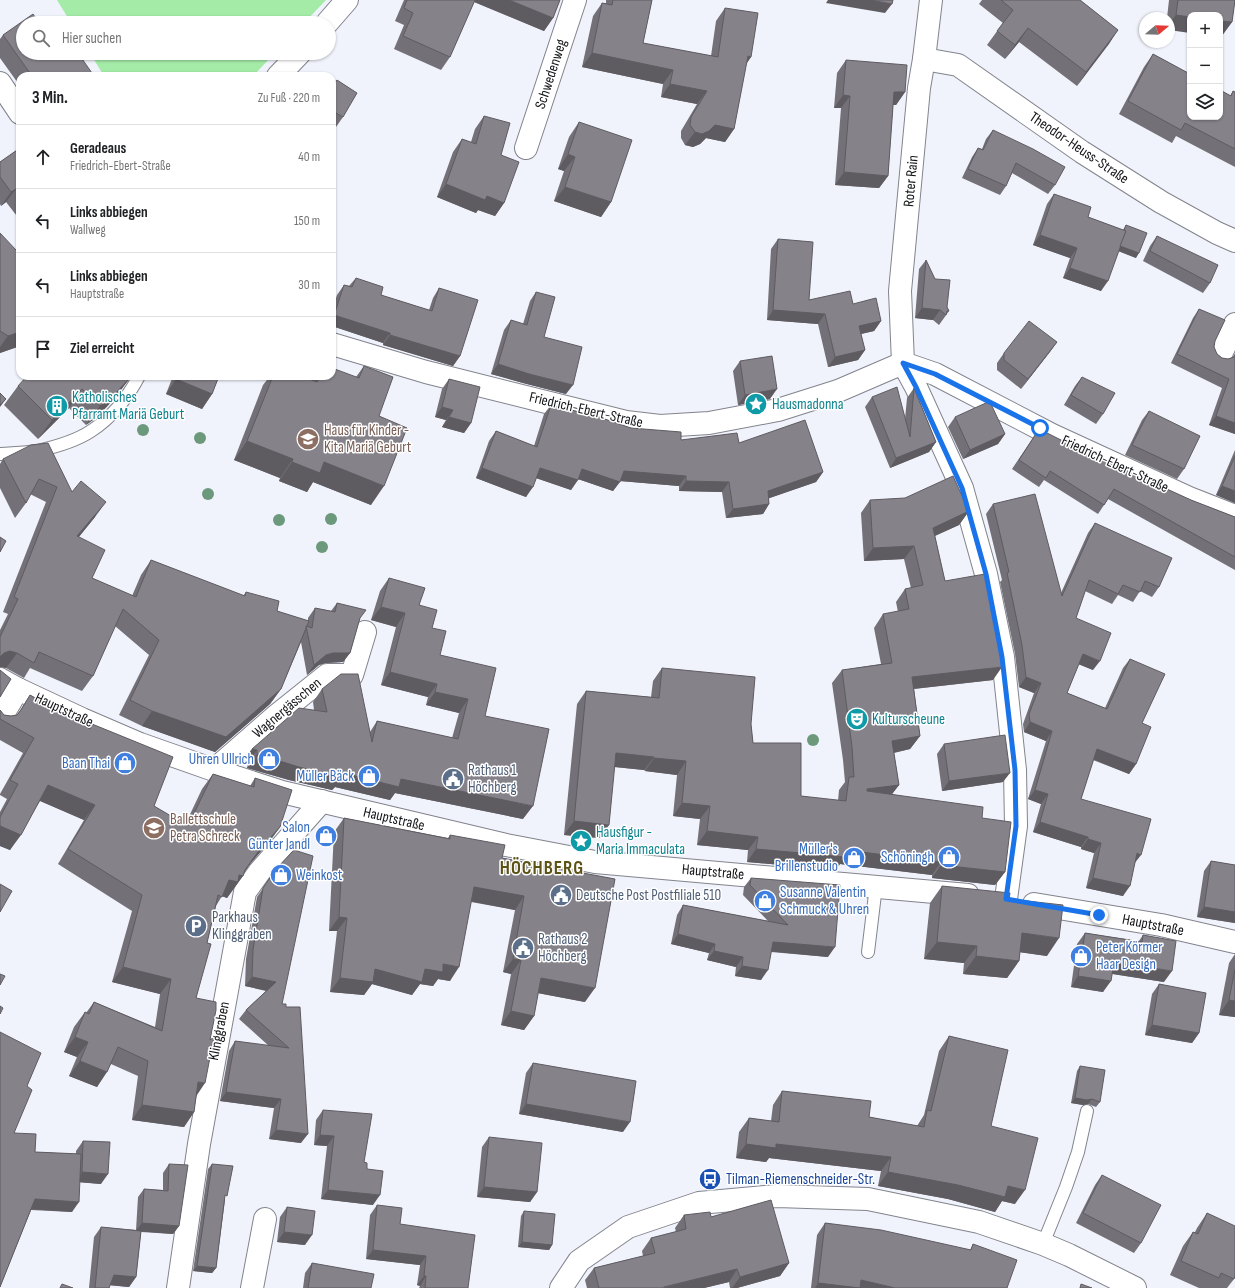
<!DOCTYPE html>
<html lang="de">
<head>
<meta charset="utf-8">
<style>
	body { margin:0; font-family:"Sofia Sans Condensed",sans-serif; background:#f2f2f2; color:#202124 }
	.controls { position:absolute; right:12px; top:12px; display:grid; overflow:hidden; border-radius:8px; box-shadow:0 1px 3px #0004 }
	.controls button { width:36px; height:36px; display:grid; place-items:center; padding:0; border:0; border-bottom:1px solid #e0e0e0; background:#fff; color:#202124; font:20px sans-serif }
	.compass { position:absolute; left:1139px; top:12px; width:36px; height:36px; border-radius:50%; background:#fff; box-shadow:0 1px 3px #0004; rotate:71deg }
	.stop { position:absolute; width:12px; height:12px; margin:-9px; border:3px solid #1a73e8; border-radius:50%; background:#fff }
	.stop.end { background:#1a73e8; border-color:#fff; box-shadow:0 1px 4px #0008 }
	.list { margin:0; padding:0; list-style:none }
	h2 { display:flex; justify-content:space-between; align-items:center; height:52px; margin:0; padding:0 16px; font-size:17px }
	h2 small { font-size:13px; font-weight:400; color:#757577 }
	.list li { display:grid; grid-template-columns:26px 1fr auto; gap:12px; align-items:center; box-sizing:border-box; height:64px; padding:0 16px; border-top:1px solid #e0e0e0 }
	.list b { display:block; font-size:15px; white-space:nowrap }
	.list p { margin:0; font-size:13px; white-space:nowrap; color:#757577 }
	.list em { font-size:13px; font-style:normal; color:#757577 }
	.icon { flex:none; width:22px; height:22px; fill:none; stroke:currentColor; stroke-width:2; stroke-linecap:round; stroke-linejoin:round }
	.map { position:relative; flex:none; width:1235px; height:1288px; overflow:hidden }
	.search { position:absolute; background:#fff; box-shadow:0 1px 3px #0004; left:16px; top:16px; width:320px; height:44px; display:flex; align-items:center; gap:10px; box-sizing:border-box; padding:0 14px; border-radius:22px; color:#757577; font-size:15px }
	.panel { position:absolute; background:#fff; box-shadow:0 1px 3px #0004; left:16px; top:72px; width:320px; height:308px; border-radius:12px }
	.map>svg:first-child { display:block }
	.green { fill:#a4eba7 }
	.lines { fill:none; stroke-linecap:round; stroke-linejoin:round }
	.service-casing { stroke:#82848d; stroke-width:14 }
	.minor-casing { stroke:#82848d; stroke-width:24 }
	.service { stroke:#fff; stroke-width:12 }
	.minor { stroke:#fff; stroke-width:22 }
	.tree { fill:#6c997c }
	.wall { fill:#737077 }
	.shaded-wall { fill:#5e5b61 }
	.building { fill:#86828a; stroke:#5e5b61 }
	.route { stroke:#1a73e8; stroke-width:5 }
	.labels { text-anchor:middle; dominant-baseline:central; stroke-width:3; stroke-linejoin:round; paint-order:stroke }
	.street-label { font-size:15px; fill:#131417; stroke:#fff }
	.culture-label { font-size:15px; fill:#0d838f; stroke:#fff; text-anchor:start }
	.education-label { font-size:15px; fill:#785e54; stroke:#fff; text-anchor:start }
	.shop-label { font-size:15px; fill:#366cbe; stroke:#fff; text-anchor:end }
	.service-label { font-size:15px; fill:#4e5e75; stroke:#fff; text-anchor:start }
	.transit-label { font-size:15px; fill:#164399; stroke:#fff; text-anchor:start }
	.district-label { font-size:19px; font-weight:bold; letter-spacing:1px; fill:#5c5214; stroke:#fff }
</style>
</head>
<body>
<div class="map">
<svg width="1235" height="1288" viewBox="0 0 1235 1288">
	<rect width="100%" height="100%" fill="#f0f2fc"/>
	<g class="green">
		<path d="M57 0H326L304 23H71Z"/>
		<path d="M90 53H275L253 76H104Z"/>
	</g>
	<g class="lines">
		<g class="service-casing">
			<g id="service">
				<path d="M0 454C12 453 25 453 37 451 55 447 76 441 91 431 111 418 128 397 139 376"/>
				<path d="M868 952 876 886"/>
				<path d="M1043 1244 1066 1187 1078 1152 1087 1111"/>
			</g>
		</g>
		<g class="minor-casing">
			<g id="minor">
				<path d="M931 0 924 59 919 88 900 291 903 363 916 387 962 488 986 574 1003 657 1015 770 1016 826 1006 899"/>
				<path d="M327 23 347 0"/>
				<path d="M924 59 958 65 1082 152 1161 202 1217 233 1235 241"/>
				<path d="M278 76 300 53"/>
				<path d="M0 83 20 113"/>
				<path d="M526 148 575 0"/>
				<path d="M332 344 426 372 626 422 660 426 709 423 778 410 838 391 903 363 935 374 1052 435 1189 498 1235 516"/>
				<path d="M1220 356 1235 324"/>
				<path d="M0 679 18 689 82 719 140 744 214 770 282 792 506 845 595 862 968 895"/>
				<path d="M0 719 18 689"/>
				<path d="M214 770 277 715 327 675H352L365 632"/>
				<path d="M1034 904 1161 925 1235 942"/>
				<path d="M178 1288 199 1144 245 892 260 871 322 801"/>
				<path d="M252 1288 265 1219"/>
				<path d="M561 1288 579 1261 628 1227 699 1203 777 1196 868 1199 979 1222 1043 1244 1069 1255 1135 1288"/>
			</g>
		</g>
		<use href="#service" class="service"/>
		<use href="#minor" class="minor"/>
	</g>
	<g class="tree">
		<circle cx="143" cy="430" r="6"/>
		<circle cx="200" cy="438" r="6"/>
		<circle cx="208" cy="494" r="6"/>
		<circle cx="331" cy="519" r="6"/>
		<circle cx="279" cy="520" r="6"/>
		<circle cx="322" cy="547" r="6"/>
		<circle cx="813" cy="740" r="6"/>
	</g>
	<g class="wall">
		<path d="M404 0H560L553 18 544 31 474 2 450 57 441 70 394 49 404 25 395 21Z"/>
		<path d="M606 0H652L643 43 711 56 716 21 725 8 751 57 746 64 734 129 725 142 706 138 700 144 693 147 685 145 681 138V131L697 104 661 97 663 84 582 67 593 16 602 3H606Z"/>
		<path d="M982 0H1080L1118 30 1077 86 1019 42 1005 59 987 45 1003 23 979 4Z"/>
		<path d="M1169 0H1235L1232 22 1221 37H1220V15L1169 30V18H1167Z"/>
		<path d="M23 23 94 76H20V86L0 58V39L3 35Z"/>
		<path d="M1153 54 1230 96 1233 91 1235 92V167L1176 136 1172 143 1119 114 1144 67Z"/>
		<path d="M846 60 905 92 896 105H893L888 176 879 188 835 185 841 108H834L837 73Z"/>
		<path d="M337 80 343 117 336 127 332 125V88Z"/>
		<path d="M484 116 501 155 504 203 495 216 478 210 476 213 437 197 453 152 462 139 471 142 475 129Z"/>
		<path d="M579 122 611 202 601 217 554 201 564 171 558 169 569 137Z"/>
		<path d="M993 130 1055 185 1048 194 1012 173 1006 186 1000 195 962 178 972 157 978 148 982 149 986 139Z"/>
		<path d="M20 148V220L6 202 1 206 0 204V162Z"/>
		<path d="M1054 194 1088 217 1123 230 1126 225 1136 258 1118 251 1101 291 1063 278 1070 258 1033 245 1047 204Z"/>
		<path d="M0 233 20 346 0 353Z"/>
		<path d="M1157 236 1210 283 1203 293 1143 261 1150 246Z"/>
		<path d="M778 239 809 300 853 304 881 321 874 331 861 334 865 350 858 360 828 367 818 324 767 320 771 249Z"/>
		<path d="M926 260 949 311 939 325 933 320 915 318 919 269Z"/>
		<path d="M356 278 381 295 429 310 433 298 439 288 460 356 453 366 383 345V343L332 326V310L337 295 344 285 349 286Z"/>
		<path d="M536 292 544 337 566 394 523 383 491 374 504 330 511 320 523 324 530 301Z"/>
		<path d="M1199 309 1215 341 1214 347 1217 354 1222 358 1228 359 1233 357 1235 353V434L1209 425 1222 388 1171 363 1193 318Z"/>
		<path d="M1057 342 1021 389 997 370V363L1004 353Z"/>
		<path d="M740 361 770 399 738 405 733 371Z"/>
		<path d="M364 366 379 416 371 505 313 482 307 492 279 481 280 478 234 460 263 385 270 376H302L313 380 316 376 356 377Z"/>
		<path d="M173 376H219L212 394 202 409 166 394Z"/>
		<path d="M1082 377 1103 414 1096 424 1064 405 1075 386Z"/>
		<path d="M129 379 115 398 97 417 86 425 69 408 38 439 4 405 18 386Z"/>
		<path d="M449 379 471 423 464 433 442 427 446 420 435 417 442 389Z"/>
		<path d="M914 388 936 442 929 452 890 468 865 407 872 397 905 419 907 398Z"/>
		<path d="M551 405 631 428 681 440 739 443 823 472 816 482 769 498V504L763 514 726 518 722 492 679 491V486L620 481 613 491 578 479 571 490 536 478 526 497 476 478 489 441 496 431 534 446 544 414Z"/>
		<path d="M1149 411 1184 469 1177 479 1125 455 1142 420Z"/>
		<path d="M955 417 1005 434 998 444 963 459 948 427Z"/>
		<path d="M1039 429 1093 458 1120 469 1191 500 1235 517V570L1108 499 1098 514 1044 480 1039 487 1012 469Z"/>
		<path d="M1235 450V503L1216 495Z"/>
		<path d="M3 459 72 492 95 517 79 537 92 578 132 596 141 575 151 560 243 596 246 592 277 611 308 621V618L315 608 331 611 337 603 360 618 350 653 343 662 326 663 319 665 307 675 301 642 281 689 270 704 215 752 142 726 119 715 149 655 115 626 93 676 82 691 30 668 24 678 6 668 0 667V630L8 614 3 612 46 502 30 494 26 503 15 518 0 488V464Z"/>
		<path d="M870 500 969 511 959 525 935 536 945 581 993 680 914 689 920 736 910 749 894 753 899 785 892 794 982 818 1005 872 995 885 932 878V875L840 864 836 870 747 862 748 850 697 845 700 819 673 816 677 775 645 771 644 770 614 767 600 838 564 835 577 704 586 691 651 697 653 681 662 668 751 724 753 743 801 796 838 801 839 790 845 782 843 760 832 683 842 670 881 664 874 628 883 614 898 612 896 602 905 589 911 588 904 559 864 561 861 513Z"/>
		<path d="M993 504 1061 593 1088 533 1095 523 1159 587 1152 597 1140 591 1133 602 1118 595 1112 604 1085 591 1076 618 1093 670 1078 664 1067 693 1105 708 1123 668 1130 659 1142 723 1136 764 1129 774 1093 760 1081 799 1135 864 1123 896 1086 888 1094 853 1081 849V847L1033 832 1041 804 1028 799 1046 741 1024 732 1023 724 1034 693 1019 687 1015 654 1000 582 1002 580 986 514Z"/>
		<path d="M389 578 419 605 432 628 440 655 485 716 523 819 395 793 390 800 335 787 332 790 289 780 247 768 248 764 242 762 252 749 314 710 313 702 322 689 370 732 377 721 452 738 459 713 426 705 428 697 381 685 396 627 371 620 380 591Z"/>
		<path d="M30 695 89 728 92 724 154 806 185 825 202 789 213 774 250 786 255 778 280 827 269 842 250 864 232 891 227 898 222 896 216 906 207 943 196 998V1096L194 1112 184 1127 132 1120 138 1076 111 1064 97 1087 69 1076 77 1057 64 1052 74 1027 85 1012 86 1013 94 1002 155 1027 160 994 112 982 132 911 58 864 84 820 40 801 10 850 0 846V812L7 799 0 795V794L23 753 0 740V710L4 715 11 716 17 715Z"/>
		<path d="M944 744 1003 782 942 791 937 754Z"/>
		<path d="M344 818 448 838 450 835 502 858 585 1002 538 993 534 1016 524 1030 501 1025 511 974 503 972 515 910 471 902 450 981 438 979 433 986 420 984 412 995 372 984 364 995 330 992 337 931H329L334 832Z"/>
		<path d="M1211 861 1235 865V923L1197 917 1204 871Z"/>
		<path d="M276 869 282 1004 286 1007 301 1143 269 1139 274 1108 220 1101 229 1051 235 1041 269 1046 239 1019 246 1010 266 991 245 986 246 959 257 897Z"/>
		<path d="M751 878 828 957 771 952 761 980 735 976 736 967 707 960 709 953 671 944 677 915 683 905 768 921 743 895 744 887Z"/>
		<path d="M942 886 1009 899 1047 956 1020 952 1019 961 1007 978 963 974 964 963 924 959 930 903Z"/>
		<path d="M1085 933 1139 941 1143 935 1164 982 1112 974 1103 992 1071 987 1077 944Z"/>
		<path d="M1235 954V1017L1219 1015 1229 963Z"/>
		<path d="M1159 984 1199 1033 1192 1043 1145 1035 1152 994Z"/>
		<path d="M0 1032 27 1086 14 1133 35 1152 76 1154V1151L83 1141 101 1184 79 1182 72 1212 31 1210 0 1287Z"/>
		<path d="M949 1036 991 1126 1015 1204 1002 1201 995 1212 948 1199 878 1186 881 1171 769 1158 766 1162 736 1158 739 1132 749 1118 771 1121 773 1105 782 1091 869 1117 917 1126 924 1115 939 1051Z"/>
		<path d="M533 1063 623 1132 519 1114 526 1073Z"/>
		<path d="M1080 1066 1100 1102 1096 1107 1088 1104 1083 1105 1071 1103 1077 1071Z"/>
		<path d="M323 1110 364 1162 367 1169 373 1205 321 1199 327 1146 314 1145 316 1120Z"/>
		<path d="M489 1137 537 1192 530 1202 477 1197 482 1147Z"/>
		<path d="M169 1164 179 1226 173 1234 141 1232 136 1277 129 1287 110 1285 109 1288H89L94 1237 101 1227 136 1230 138 1197 144 1189 163 1190V1173Z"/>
		<path d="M212 1164 225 1200 216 1268 212 1273 193 1271 208 1169Z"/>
		<path d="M1102 1175 1141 1243 1134 1253 1076 1223 1095 1185Z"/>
		<path d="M377 1205 400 1224 468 1288H419L420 1286 417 1285 420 1265 366 1259 370 1215Z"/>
		<path d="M287 1207 305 1245 277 1242 280 1217Z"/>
		<path d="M524 1211 552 1245 549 1250 518 1247 521 1216Z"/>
		<path d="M1207 1213 1234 1279 1227 1288H1199L1170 1275 1183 1246 1193 1232H1195L1197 1228Z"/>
		<path d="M684 1215 711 1217 789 1263 780 1276 737 1288H730L729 1282 704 1288H587L585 1280 594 1268 643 1256 642 1251 651 1238 676 1232 675 1228Z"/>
		<path d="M825 1223 970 1250 973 1244 1007 1288H811L817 1235Z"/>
		<path d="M312 1263 371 1288H303L305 1273Z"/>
	</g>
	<g class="shaded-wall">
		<path d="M472 0H509L553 18 544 31 472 1Z"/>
		<path d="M828 0H871L892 4 885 13 826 3Z"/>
		<path d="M1176 15 1190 17V33L1169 30V24Z"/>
		<path d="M1220 21 1232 22 1221 37H1220Z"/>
		<path d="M1028 28 1019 42 1005 59 1015 45Z"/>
		<path d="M1118 30 1109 44 1077 86 1086 72Z"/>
		<path d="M592 53 673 70 663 84 582 67Z"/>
		<path d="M748 56 751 57 742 70Z"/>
		<path d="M670 84 707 91 697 104 661 97Z"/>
		<path d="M894 92H905L896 105 886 104Z"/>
		<path d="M843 95 850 96 841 108H834Z"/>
		<path d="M715 125 734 129 725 142 706 138 700 144 693 147 685 145 695 132Z"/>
		<path d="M568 154 575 157 564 171 558 169Z"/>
		<path d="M844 172 888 176 879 188 835 185Z"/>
		<path d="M446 184 487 196 504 203 495 216 478 210 476 213 437 197Z"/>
		<path d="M565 187 611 202 601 217 554 201Z"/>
		<path d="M16 189 6 202 1 206 11 192Z"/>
		<path d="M1040 235 1077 248 1070 258 1033 245Z"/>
		<path d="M1119 245 1139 253 1136 258 1116 250Z"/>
		<path d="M1070 268 1108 281 1101 291 1063 278Z"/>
		<path d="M922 308 940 310 933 320 915 318Z"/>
		<path d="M773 310 825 314 818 324 767 320Z"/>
		<path d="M20 312V318L3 334 17 315Z"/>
		<path d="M334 315 390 333 383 343 332 326V318Z"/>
		<path d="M881 321 874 331 852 336 859 326Z"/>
		<path d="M20 332V346L0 353V347L8 336Z"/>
		<path d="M390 335 460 356 453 366 383 345Z"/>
		<path d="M1057 342 1050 352 1021 389 1028 379Z"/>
		<path d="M865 350 858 360 828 367 835 357Z"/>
		<path d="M498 364 573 385 566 394 523 383 491 374Z"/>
		<path d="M129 379 115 398 97 417 86 425 100 406Z"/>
		<path d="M176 379 212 394 202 409 166 394Z"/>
		<path d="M82 389 69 408 38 439 52 420Z"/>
		<path d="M777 389 770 399 738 405 745 395Z"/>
		<path d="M6 399 0 407V405Z"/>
		<path d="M442 407 453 410 446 420 435 417Z"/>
		<path d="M1216 416 1235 423V434L1209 425Z"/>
		<path d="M449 417 471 423 464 433 442 427Z"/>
		<path d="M1005 434 998 444 963 459 970 450Z"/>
		<path d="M247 441 293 459 280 478 234 460Z"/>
		<path d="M936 442 929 452 890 468 896 458Z"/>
		<path d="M292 462H324L384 486 371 505 313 482 307 492 279 481Z"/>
		<path d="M482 468 533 487 526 497 476 478Z"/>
		<path d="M540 468 578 480 571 490 533 477Z"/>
		<path d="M582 469 624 471 686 476 679 486 620 481V482L613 491 575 478Z"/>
		<path d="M823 472 816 482 761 501 768 491Z"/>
		<path d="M686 481 729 482 722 492 679 491Z"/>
		<path d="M1222 486 1235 491V503L1216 495Z"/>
		<path d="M106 502 95 517 67 551 77 536Z"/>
		<path d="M769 504 763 514 726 518 733 509Z"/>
		<path d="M969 511 959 525 923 541 933 528Z"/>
		<path d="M914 546 904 559 864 561 873 548Z"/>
		<path d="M381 607 405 613 396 627 371 620Z"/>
		<path d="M10 651 17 653 6 668 0 667V657L4 653Z"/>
		<path d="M333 653H350L343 662 326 663 319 665 307 675 314 665 326 655Z"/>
		<path d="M1083 654 1100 661 1093 670 1076 663Z"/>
		<path d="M1002 667 993 680 903 690 912 677Z"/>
		<path d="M390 672 437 684 428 697 381 685Z"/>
		<path d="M1026 677 1041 683 1034 693 1019 687Z"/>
		<path d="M281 689 270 704 215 752 142 726 152 711Z"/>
		<path d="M435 692 468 699 459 713 426 705Z"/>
		<path d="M1030 722 1052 731 1046 741 1024 732Z"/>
		<path d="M920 736 910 749 883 755 892 741Z"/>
		<path d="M252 749 257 750 248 764 242 762Z"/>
		<path d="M1097 749 1136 764 1129 774 1090 758Z"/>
		<path d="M616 753 654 757 644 770 606 766Z"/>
		<path d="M257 754 343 773 401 779 533 806 523 819 395 793 390 800 335 787 332 790 289 780 247 768Z"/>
		<path d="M654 758 686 761 677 775 645 771Z"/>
		<path d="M1010 773 1003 782 942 791 949 781Z"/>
		<path d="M48 785 95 805 84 820 38 800Z"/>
		<path d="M899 785 889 798 857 803 867 789Z"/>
		<path d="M1035 790 1048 794 1041 804 1028 799Z"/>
		<path d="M682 803 710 806 700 819 673 816Z"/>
		<path d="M574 821 609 825 600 838 564 835Z"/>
		<path d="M1040 822 1088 837 1081 847 1033 832Z"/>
		<path d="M0 826 21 835 10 850 0 846Z"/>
		<path d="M280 827 269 842 250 864 241 876H243L227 898 219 895 229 880 260 849Z"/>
		<path d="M707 831 758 837 748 850 697 845Z"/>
		<path d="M1088 839 1101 843 1094 853 1081 849Z"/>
		<path d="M756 849 846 850 941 862 932 875 840 864 836 870 747 862Z"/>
		<path d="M1137 853 1141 855 1134 864Z"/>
		<path d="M941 865 1005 872 995 885 932 878Z"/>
		<path d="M1093 878 1130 886 1123 896 1086 888Z"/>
		<path d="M474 887 524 896 515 910 464 900Z"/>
		<path d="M1204 907 1235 912V923L1197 917Z"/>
		<path d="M339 917 347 918 337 931H329Z"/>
		<path d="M1022 933 1059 938 1047 956 1010 951Z"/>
		<path d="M678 934 715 944 709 953 671 944Z"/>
		<path d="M773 942 835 947 828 957 766 951Z"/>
		<path d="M937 942 977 946 964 963 924 959Z"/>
		<path d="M714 951 743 957 736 967 707 960Z"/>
		<path d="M976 956 1019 961 1007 978 963 974Z"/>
		<path d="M513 959 521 960 511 974 503 972Z"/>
		<path d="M1114 962 1172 971 1164 982 1107 973Z"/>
		<path d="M443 964 459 967 450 981 438 979 433 986 420 984 412 995 372 984 364 995 330 992 340 978 375 969H425Z"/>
		<path d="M742 966 768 970 761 980 735 976Z"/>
		<path d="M123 967 171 979 160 994 112 982Z"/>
		<path d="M1078 976 1111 981 1103 992 1071 987Z"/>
		<path d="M252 977 276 982 269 991 245 986Z"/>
		<path d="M541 978 595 988 585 1002 532 992Z"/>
		<path d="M1229 1000 1235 1001V1017L1219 1015Z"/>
		<path d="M511 1011 534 1016 524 1030 501 1025Z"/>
		<path d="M1152 1025 1199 1033 1192 1043 1145 1035Z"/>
		<path d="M75 1037 88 1042 77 1057 64 1052Z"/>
		<path d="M80 1061 107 1072 97 1087 69 1076Z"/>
		<path d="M198 1082 205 1083 195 1098Z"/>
		<path d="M226 1092 281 1099 274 1108 220 1101Z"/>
		<path d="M1075 1098 1092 1099 1088 1104 1083 1105 1071 1103Z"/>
		<path d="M526 1104 630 1122 623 1132 519 1114Z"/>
		<path d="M142 1105 194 1112 184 1127 132 1120Z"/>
		<path d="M276 1130 308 1134 301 1143 269 1139Z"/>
		<path d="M320 1135 334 1136 327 1146 314 1145Z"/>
		<path d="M746 1144H776L891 1157 881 1171 769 1158 766 1162 736 1158Z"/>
		<path d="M82 1172 108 1174 101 1184 76 1182Z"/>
		<path d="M888 1172 1008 1186 1025 1190 1015 1204 1002 1201 995 1212 948 1199 878 1186Z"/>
		<path d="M484 1187 537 1192 530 1202 477 1197Z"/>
		<path d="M328 1190 380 1195 373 1205 321 1199Z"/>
		<path d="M35 1199 79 1202 72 1212 28 1209Z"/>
		<path d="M142 1223 179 1226 173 1234 136 1231Z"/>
		<path d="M284 1232 312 1235 305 1245 277 1242Z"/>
		<path d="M522 1242 552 1245 549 1250 518 1247Z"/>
		<path d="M373 1250 426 1256 420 1265 366 1259Z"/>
		<path d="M789 1263 780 1276 737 1288H732L740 1277Z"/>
		<path d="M197 1266 216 1268 212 1273 193 1271Z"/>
		<path d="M737 1269 729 1282 704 1288H663Z"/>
		<path d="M114 1275 136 1277 129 1287 107 1285Z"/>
		<path d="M424 1276H426L420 1286 417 1285Z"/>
		<path d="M861 1280 895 1288H815L818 1283Z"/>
	</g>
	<g class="building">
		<path d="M407 0H475L450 57 403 36 413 13 404 8Z"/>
		<path d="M509 0H560L553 18Z"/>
		<path d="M613 0H652L643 43 718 57 725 8 758 13 751 57 748 56 734 129 715 125 709 131 702 134 695 132 690 125 691 117 707 91 670 84 673 70 592 53 602 3 612 5Z"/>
		<path d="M871 0H893L892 4Z"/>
		<path d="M1001 0H1080L1118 30 1086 72 1028 28 1015 45 997 31 1013 10Z"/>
		<path d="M1178 0H1235L1232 22 1220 21V15H1190V17L1176 15Z"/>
		<path d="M33 14 39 23H23V53H78L94 76H32L3 35Z"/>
		<path d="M52 17 57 23H44Z"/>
		<path d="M1153 54 1190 74V117H1220V90L1231 96 1233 91 1235 92V149L1185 123 1181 130 1128 101Z"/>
		<path d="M846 60 907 65 905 92H894L888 176 844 172 850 96 843 95Z"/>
		<path d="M337 80 357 93 343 117 336 113 332 120V88Z"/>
		<path d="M484 116 510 123 501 155 519 162 504 203 487 196 485 200 446 184 462 139 476 144Z"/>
		<path d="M579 122 632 140 611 202 565 187 575 157 568 154Z"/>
		<path d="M993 130 1033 149 1065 167 1055 185 1016 163 1006 186 968 169 978 148 983 150Z"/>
		<path d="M20 148V194L16 189 11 192 0 177V162Z"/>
		<path d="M1054 194 1091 207 1088 217 1126 231 1108 281 1070 268 1077 248 1040 235Z"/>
		<path d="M1126 225 1147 233 1139 253 1120 246 1126 231 1124 230Z"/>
		<path d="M0 233 16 250H20V312L17 315 20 316V332L8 336 0 331Z"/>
		<path d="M1157 236 1218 265 1210 283 1150 251Z"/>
		<path d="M778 239 813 242 809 300 850 291 853 304 876 298 881 321 859 326 865 350 835 357 825 314 773 310Z"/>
		<path d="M926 260 935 279 950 280 947 307 949 311H947L946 315 940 310 922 308Z"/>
		<path d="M356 278 383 287 381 295 432 311 439 288 478 300 460 356 390 335V333L334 315 344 285 352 287Z"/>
		<path d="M536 292 555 297 544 337 582 347 573 385 529 374 498 364 511 320 527 325Z"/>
		<path d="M1199 309 1225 320 1215 341 1214 347 1217 354 1222 358 1228 359 1234 357 1235 355V423L1216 416 1229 379 1177 354Z"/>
		<path d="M1029 321 1057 342 1028 379 1004 360V353Z"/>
		<path d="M772 356 777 389 745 395 740 361Z"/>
		<path d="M364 366 393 377 379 416 407 428 384 486 324 462 320 473 292 462 293 459 247 441 273 376H302L317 382 320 376H332V368L359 378Z"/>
		<path d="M27 376H126L129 379 111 398 100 406 82 389 52 420 18 386Z"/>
		<path d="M178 376H219L212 394 176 379Z"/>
		<path d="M1082 377 1115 393 1103 414 1071 395Z"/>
		<path d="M449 379 480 387 471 423 449 417 453 410 442 407Z"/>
		<path d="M897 387 910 437 914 388 936 442 896 458 872 397Z"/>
		<path d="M0 393 6 399 0 405Z"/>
		<path d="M988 402 991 404 1005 434 970 450 955 417Z"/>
		<path d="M551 405 596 416 631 428 681 432V440L737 433 739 443 805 420 823 472 768 491 769 504 733 509 729 482 686 481V476L624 471 620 482 582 469 578 480 540 468 533 487 482 468 496 431 537 447Z"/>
		<path d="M1149 411 1200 436 1184 469 1132 445Z"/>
		<path d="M1039 429 1077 448 1093 458 1095 456 1112 464 1120 469 1121 468 1191 500 1235 517V557L1114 489 1104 505 1050 471 1046 478 1019 460Z"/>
		<path d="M48 443 72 492 81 481 106 502 77 536 105 550 92 578 136 597 151 560 245 596 246 592 279 601 277 611 309 621 281 689 226 737 152 711 130 700 159 640 123 609 93 676 39 652 34 663 17 653 10 651 4 653 0 657V637L18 599 14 597 57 487 39 479 26 503 3 459 31 445Z"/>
		<path d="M1235 456V491L1222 486Z"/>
		<path d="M953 476 969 511 933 528 945 581 985 574 1000 646 1002 667 912 677 920 736 892 741 899 785 867 789V791L983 807 982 818 1011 822 1005 872 941 865V862L846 850 845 857 756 849 758 837 707 831 710 806 682 803 686 761 654 758V757L616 753 609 825 574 821 586 691 659 698 662 668 755 677 751 724 753 743H801V796L846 801 849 777H854L852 747 842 670 892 663 883 614 909 609 905 589 923 585 914 546 873 548 870 500 905 498Z"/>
		<path d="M1035 494 1062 596 1095 523 1172 558 1159 587 1145 581 1140 592 1123 585 1118 594 1089 580 1076 618 1111 633 1100 661 1083 654 1067 693 1107 709 1130 659 1165 674 1142 723 1151 727 1136 764 1097 749 1081 799 1151 819 1141 855 1137 853 1130 886 1093 878 1101 843 1088 839V837L1040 822 1048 794 1035 790 1052 731 1030 722 1029 714 1041 683 1026 677 1022 645 1007 573 1009 572 993 504Z"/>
		<path d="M0 537 6 541 0 552Z"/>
		<path d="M389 578 425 588 419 605 437 610 432 628 446 631 440 655 496 668 485 716 549 729 533 806 401 779 399 787 343 773 342 777 299 767 257 754V750L252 749 299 708 327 712 322 689 341 674H358L372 742 377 721 458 739 468 699 435 692 437 684 390 672 405 613 381 607Z"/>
		<path d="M337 603 366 610 360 618 350 653H333L326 655 314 665 306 626 312 628 315 608 335 612Z"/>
		<path d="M0 670 11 679 0 697Z"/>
		<path d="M30 695 90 729 92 724 173 757 154 806 188 826 213 774 254 787 255 778 292 790 280 827 260 849 245 870 243 876 239 875 238 882 229 880 222 897 218 895 207 943 211 944 196 998 216 1002V1010L210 1040 214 1037 205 1083 198 1082 194 1112 142 1105 148 1061 118 1047 107 1072 80 1061 88 1042 75 1037 85 1012 89 1014 94 1002 162 1031 171 979 123 967 142 895 68 849 95 805 48 785 21 835 0 826V817L18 784 10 780 34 738 0 719V710L4 715 11 716 17 715 21 710Z"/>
		<path d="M1005 735 1010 773 949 781 944 744Z"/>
		<path d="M344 818 450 839V835L505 845 502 858 615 879 595 988 541 978 534 1016 511 1011 521 960 513 959 524 896 474 887 459 967 443 964V972L425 969 422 982 375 969 373 982 340 978 347 918 339 917Z"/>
		<path d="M294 850 313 856 282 1004H286V1007H300L308 1134 276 1130 281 1099 226 1092 235 1041 289 1048 246 1010 276 982 252 977 253 950 263 888 276 869Z"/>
		<path d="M1211 861 1235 865V912L1204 907Z"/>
		<path d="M751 878 840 885 835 947 773 942 768 970 742 966 743 957 714 951 715 944 678 934 683 905 788 925 750 885Z"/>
		<path d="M0 884 12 891 0 912Z"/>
		<path d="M942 886 1010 893 1009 899 1063 905 1059 938 1022 933 1019 961 976 956 977 946 937 942Z"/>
		<path d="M1085 933 1142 942 1143 935 1176 941 1172 971 1114 962 1111 981 1078 976Z"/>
		<path d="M1235 969V1001L1229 1000Z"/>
		<path d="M0 974 5 976 0 985Z"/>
		<path d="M1159 984 1206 993 1199 1033 1152 1025Z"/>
		<path d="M0 1006 3 1008 0 1014Z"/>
		<path d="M0 1032 41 1053 27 1086 32 1090 14 1133 36 1134 35 1152 81 1154 79 1202 35 1199 0 1287Z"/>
		<path d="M949 1036 1008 1050 991 1126 1038 1138 1025 1190 1008 1186 1005 1197 958 1185 888 1172 891 1157 776 1144V1148L746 1144 749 1118 779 1122 782 1091 871 1101 869 1117 924 1127 927 1110 931 1111Z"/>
		<path d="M533 1063 636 1081 630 1122 526 1104Z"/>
		<path d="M1080 1066 1105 1070 1100 1102 1092 1099 1087 1100 1075 1098Z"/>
		<path d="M323 1110 372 1114 364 1162 367 1163V1169L383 1171 380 1195 328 1190 334 1136 320 1135Z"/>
		<path d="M489 1137 542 1143 537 1192 484 1187Z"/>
		<path d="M83 1141 110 1142 108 1174 82 1172Z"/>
		<path d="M169 1164 188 1165 179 1226 142 1223 144 1189 168 1191Z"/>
		<path d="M212 1164 233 1166 227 1196 225 1195 216 1268 197 1266Z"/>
		<path d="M1102 1175 1161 1205 1141 1243 1083 1213Z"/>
		<path d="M771 1200 789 1263 740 1277 737 1269 664 1287V1288H599L594 1268 655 1253 651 1238 686 1229 684 1215 710 1212 711 1217Z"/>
		<path d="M377 1205 402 1208 400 1224 475 1235 468 1288H425L426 1276H424L426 1256 373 1250Z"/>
		<path d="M287 1207 315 1211 312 1235 284 1232Z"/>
		<path d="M524 1211 555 1214 552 1245 522 1242Z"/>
		<path d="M1207 1213 1235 1226V1276L1234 1279 1221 1273 1219 1278 1181 1261 1193 1232 1198 1234Z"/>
		<path d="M825 1223 881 1230 971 1250 973 1244 1017 1260 1007 1288H895L861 1280 860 1288 818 1283Z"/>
		<path d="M101 1227 141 1231 136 1277 114 1275 109 1288H95Z"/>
		<path d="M312 1263 374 1274 371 1288H308Z"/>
		<path d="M62 1284 73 1288H60Z"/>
		<path d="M1081 1284 1092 1288H1080Z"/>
	</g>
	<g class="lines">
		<path class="route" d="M1040 428 935 374 903 363 916 387 962 488 986 574 1002 657 1015 770 1016 826 1006 899 1099 915"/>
	</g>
	<defs>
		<g id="sight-disc" transform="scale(1.15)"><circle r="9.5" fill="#0f9aa8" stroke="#fff"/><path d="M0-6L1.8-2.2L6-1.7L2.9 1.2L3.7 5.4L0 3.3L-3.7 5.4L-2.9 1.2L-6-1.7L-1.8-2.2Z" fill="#fff"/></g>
		<g id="building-disc" transform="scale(1.15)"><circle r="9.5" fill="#0f9aa8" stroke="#fff"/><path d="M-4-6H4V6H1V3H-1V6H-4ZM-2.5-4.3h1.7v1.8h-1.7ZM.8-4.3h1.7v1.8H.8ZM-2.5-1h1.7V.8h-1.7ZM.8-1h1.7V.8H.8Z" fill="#fff"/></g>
		<g id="school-disc" transform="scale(1.15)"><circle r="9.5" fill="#8d6e63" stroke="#fff"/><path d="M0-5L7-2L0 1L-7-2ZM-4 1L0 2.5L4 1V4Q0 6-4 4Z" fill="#fff"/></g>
		<g id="theatre-disc" transform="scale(1.15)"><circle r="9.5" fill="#0f9aa8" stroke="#fff"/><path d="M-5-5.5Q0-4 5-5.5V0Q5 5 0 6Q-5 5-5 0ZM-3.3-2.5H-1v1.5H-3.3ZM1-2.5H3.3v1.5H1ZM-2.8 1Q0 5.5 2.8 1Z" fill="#fff"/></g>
		<g id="shop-disc" transform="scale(1.15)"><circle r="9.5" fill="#3f7fe0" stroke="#fff"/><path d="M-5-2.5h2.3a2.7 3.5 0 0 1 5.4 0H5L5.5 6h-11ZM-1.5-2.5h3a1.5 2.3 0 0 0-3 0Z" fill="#fff"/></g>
		<g id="civic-disc" transform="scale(1.15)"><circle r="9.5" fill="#5c6f8a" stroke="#fff"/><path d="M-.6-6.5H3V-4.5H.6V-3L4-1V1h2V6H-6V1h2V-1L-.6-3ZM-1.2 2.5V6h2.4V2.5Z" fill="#fff"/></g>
		<g id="parking-disc" transform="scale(1.15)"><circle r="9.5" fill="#5c6f8a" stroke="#fff"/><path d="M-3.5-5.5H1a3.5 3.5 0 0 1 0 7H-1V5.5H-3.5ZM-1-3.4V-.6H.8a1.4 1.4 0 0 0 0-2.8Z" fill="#fff"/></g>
		<g id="bus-disc" transform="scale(1.15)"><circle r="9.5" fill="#1a4fb4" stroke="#fff"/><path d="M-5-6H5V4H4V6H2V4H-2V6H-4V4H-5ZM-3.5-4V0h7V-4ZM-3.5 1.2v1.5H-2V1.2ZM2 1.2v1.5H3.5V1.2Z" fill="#fff"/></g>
	</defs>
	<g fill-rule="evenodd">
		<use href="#sight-disc" x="756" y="404"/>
		<use href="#building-disc" x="57" y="406"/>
		<use href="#school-disc" x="308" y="439"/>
		<use href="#theatre-disc" x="857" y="719"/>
		<use href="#shop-disc" x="269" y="759"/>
		<use href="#shop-disc" x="125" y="763"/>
		<use href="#shop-disc" x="369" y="776"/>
		<use href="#civic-disc" x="453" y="779"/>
		<use href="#school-disc" x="154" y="828"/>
		<use href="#shop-disc" x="326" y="836"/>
		<use href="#sight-disc" x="581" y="841"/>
		<use href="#shop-disc" x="949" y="857"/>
		<use href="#shop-disc" x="854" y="858"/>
		<use href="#shop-disc" x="281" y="875"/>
		<use href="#civic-disc" x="561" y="895"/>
		<use href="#shop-disc" x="765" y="901"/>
		<use href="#parking-disc" x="196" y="926"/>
		<use href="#civic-disc" x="523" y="948"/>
		<use href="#shop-disc" x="1081" y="956"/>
		<use href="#bus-disc" x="710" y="1179"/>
	</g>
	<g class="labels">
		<g class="street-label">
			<text transform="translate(551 74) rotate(-72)">Schwedenweg</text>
			<text transform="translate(1079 148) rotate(34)">Theodor-Heuss-Straße</text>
			<text transform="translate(911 181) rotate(-85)">Roter Rain</text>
			<text transform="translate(586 410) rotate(13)">Friedrich-Ebert-Straße</text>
			<text transform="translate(1115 464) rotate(25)">Friedrich-Ebert-Straße</text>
			<text transform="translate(287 708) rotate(-40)">Wagnergässchen</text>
			<text transform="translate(64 710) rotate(25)">Hauptstraße</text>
			<text transform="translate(394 819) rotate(13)">Hauptstraße</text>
			<text transform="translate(713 872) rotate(5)">Hauptstraße</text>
			<text transform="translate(1153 925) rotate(11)">Hauptstraße</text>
			<text transform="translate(219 1031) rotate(-79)">Klinggraben</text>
		</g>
		<g class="culture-label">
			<text x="72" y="397">Katholisches<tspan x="72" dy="17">Pfarramt Mariä Geburt</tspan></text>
			<text x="772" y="404">Hausmadonna</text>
			<text x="872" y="719">Kulturscheune</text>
			<text x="596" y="832">Hausfigur -<tspan x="596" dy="17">Maria Immaculata</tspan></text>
		</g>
		<g class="education-label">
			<text x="324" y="430">Haus für Kinder -<tspan x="324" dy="17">Kita Mariä Geburt</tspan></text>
			<text x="170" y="819">Ballettschule<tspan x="170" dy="17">Petra Schreck</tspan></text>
		</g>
		<g class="shop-label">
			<text x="254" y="759">Uhren Ullrich</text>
			<text x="110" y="763">Baan Thai</text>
			<text x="354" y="776">Müller Bäck</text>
			<text x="310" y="827">Salon<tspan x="310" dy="17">Günter Jandl</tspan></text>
			<text x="838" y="849">Müller's<tspan x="838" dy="17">Brillenstudio</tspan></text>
			<text x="934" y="857">Schöningh</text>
			<text x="296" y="875" text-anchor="start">Weinkost</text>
			<text x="780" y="892" text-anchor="start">Susanne Valentin<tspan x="780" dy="17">Schmuck &amp; Uhren</tspan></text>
			<text x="1096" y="947" text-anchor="start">Peter Körmer<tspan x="1096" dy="17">Haar Design</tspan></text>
		</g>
		<g class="service-label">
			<text x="468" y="770">Rathaus 1<tspan x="468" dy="17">Höchberg</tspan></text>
			<text x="576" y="895">Deutsche Post Postfiliale 510</text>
			<text x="212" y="917">Parkhaus<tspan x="212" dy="17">Klinggraben</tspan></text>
			<text x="538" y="939">Rathaus 2<tspan x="538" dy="17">Höchberg</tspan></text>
		</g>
		<g class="transit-label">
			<text x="726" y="1179">Tilman-Riemenschneider-Str.</text>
		</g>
		<g class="district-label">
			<text x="542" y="868">HÖCHBERG</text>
		</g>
	</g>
</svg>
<div class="controls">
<button>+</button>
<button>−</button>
<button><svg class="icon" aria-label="layers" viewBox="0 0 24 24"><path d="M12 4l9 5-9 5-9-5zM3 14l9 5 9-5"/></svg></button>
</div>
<svg class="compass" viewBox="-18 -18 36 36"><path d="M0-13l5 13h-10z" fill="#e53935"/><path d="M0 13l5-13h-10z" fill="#757577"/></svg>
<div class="stop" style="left:1040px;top:428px"></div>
<div class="stop end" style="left:1099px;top:915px"></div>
<div class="search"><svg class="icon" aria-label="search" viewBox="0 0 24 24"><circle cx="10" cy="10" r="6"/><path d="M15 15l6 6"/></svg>Hier suchen</div>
<section class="panel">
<h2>3 Min.<small>Zu Fuß · 220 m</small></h2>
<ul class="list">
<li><svg class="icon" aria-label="ahead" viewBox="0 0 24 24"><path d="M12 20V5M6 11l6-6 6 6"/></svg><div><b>Geradeaus</b><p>Friedrich-Ebert-Straße</p></div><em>40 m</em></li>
<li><svg class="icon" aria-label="left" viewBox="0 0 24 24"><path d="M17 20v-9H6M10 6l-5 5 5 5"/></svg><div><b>Links abbiegen</b><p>Wallweg</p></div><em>150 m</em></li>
<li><svg class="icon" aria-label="left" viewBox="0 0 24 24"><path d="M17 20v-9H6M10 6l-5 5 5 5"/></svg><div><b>Links abbiegen</b><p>Hauptstraße</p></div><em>30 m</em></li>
<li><svg class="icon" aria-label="arrive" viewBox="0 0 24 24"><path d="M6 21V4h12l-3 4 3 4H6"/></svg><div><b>Ziel erreicht</b></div></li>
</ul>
</section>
</div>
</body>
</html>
